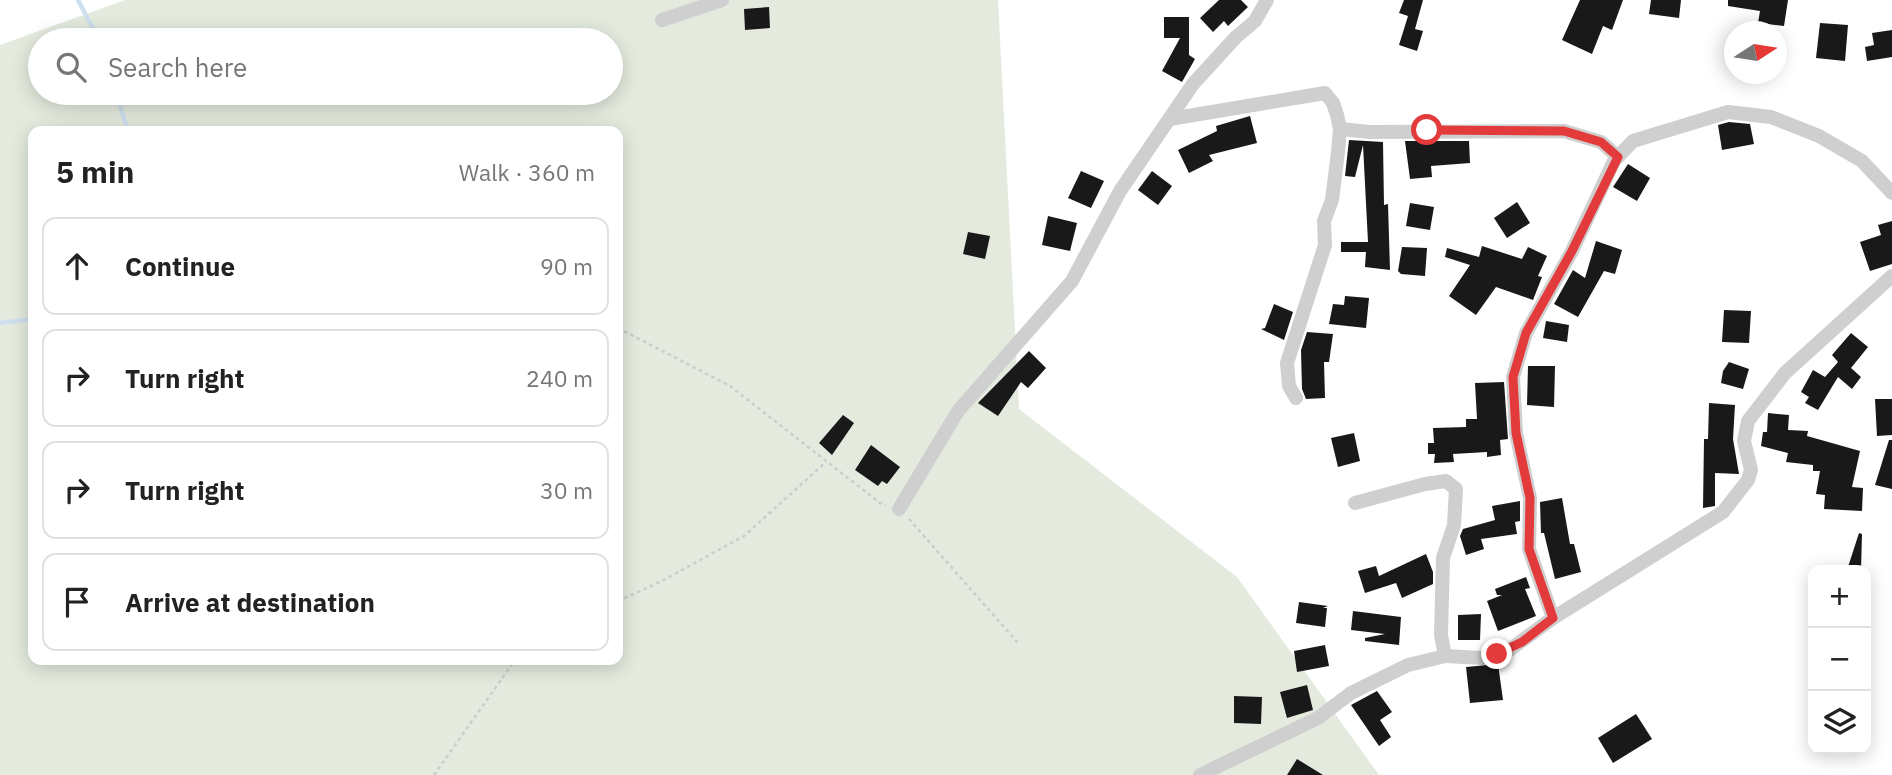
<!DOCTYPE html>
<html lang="en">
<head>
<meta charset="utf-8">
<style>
	body { margin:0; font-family:"IBM Plex Sans",sans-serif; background:#f6f6f6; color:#222 }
	.controls { position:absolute; right:21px; bottom:21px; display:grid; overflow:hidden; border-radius:14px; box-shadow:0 4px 18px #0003 }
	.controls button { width:63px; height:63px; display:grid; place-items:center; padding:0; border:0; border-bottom:2px solid #e0e0e0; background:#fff; color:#222; font:35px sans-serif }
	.compass { position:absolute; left:1724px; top:21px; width:63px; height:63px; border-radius:50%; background:#fff; box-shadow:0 4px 18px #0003; rotate:78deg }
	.stop { position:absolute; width:21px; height:21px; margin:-16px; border:5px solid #e33a3b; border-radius:50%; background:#fff }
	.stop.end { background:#e33a3b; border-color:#fff; box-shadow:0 2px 7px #0008 }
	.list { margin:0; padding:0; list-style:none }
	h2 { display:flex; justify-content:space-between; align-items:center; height:91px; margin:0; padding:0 28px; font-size:30px }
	h2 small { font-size:23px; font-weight:400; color:#767676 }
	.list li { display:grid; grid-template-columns:46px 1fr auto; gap:21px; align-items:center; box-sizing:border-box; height:98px; margin:0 14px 14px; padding:0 14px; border:2px solid #e0e0e0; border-radius:14px }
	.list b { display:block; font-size:26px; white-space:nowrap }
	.list em { font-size:23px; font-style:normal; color:#767676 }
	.icon { flex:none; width:38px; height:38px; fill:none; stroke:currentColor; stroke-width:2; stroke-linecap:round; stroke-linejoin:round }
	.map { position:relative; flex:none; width:1892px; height:775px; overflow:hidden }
	.search { position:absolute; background:#fff; box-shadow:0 4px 18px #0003; left:28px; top:28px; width:595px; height:77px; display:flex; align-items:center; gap:18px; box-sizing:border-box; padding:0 24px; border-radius:38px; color:#767676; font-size:26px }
	.panel { position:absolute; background:#fff; box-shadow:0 4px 18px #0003; left:28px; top:126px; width:595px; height:539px; border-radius:14px }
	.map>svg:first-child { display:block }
	.green { fill:#e4ebde; fill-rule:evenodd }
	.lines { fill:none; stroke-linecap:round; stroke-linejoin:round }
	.stream { stroke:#cedfed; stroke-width:4.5 }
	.building { fill:#191919 }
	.path { stroke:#ccc; stroke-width:2.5; stroke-dasharray:3.5 3.5; stroke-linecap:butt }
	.minor { stroke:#cfcfcf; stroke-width:14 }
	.route { stroke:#e33a3b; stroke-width:9 }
</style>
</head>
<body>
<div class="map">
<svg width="1892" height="775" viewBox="0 0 1892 775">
	<rect width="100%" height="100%" fill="#fff"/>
	<path class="green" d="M125 0H998L1019 409 1237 577 1379 775H0V45ZM40 40H611V93H40ZM33 131H618V660H33Z"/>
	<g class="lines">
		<g class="stream">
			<path d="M78 0 99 40"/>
			<path d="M116 93 128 131"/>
			<path d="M0 323 33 319"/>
		</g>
	</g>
	<g class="building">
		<path d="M1219 0H1241L1248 7 1228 26 1224 21 1213 32 1200 18Z"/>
		<path d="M1404 0H1423L1415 29 1423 31 1417 51 1399 45 1408 16 1399 13Z"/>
		<path d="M1580 0H1623L1612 30 1603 26 1592 54 1562 40Z"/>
		<path d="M1651 0H1681L1679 18 1649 14Z"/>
		<path d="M1728 0H1788L1784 26 1758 23 1760 11 1728 6Z"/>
		<path d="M769 7 770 28 745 30 744 9Z"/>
		<path d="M1164 17H1189V55L1195 59 1182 82 1162 71 1180 38H1164Z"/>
		<path d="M1820 23 1848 25 1845 61 1816 58Z"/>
		<path d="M1892 30V57L1867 61 1865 47 1874 45 1872 33Z"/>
		<path d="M1250 116 1257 143 1209 155 1213 161 1189 173 1178 150 1217 131 1216 126Z"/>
		<path d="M1729 122 1750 124 1754 144 1722 150 1718 125Z"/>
		<path d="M1349 140 1383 142 1384 205 1388 204 1390 270 1365 267 1366 252H1341V242H1368L1363 145 1355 177 1345 176Z"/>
		<path d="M1405 141H1469L1470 163 1431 166 1432 177 1410 179Z"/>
		<path d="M1628 164 1650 178 1637 201 1613 187Z"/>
		<path d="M1081 171 1104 181 1091 208 1068 198Z"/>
		<path d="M1152 171 1172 186 1158 205 1138 190Z"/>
		<path d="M1517 202 1530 223 1507 238 1494 218Z"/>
		<path d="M1410 203 1434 207 1430 230 1406 226Z"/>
		<path d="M1048 216 1077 223 1070 251 1042 245Z"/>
		<path d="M1892 221V264L1870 271 1860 242 1881 235 1878 225Z"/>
		<path d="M968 232 990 236 985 259 963 254Z"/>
		<path d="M1596 241 1622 250 1615 274 1604 271 1578 317 1554 304 1573 270 1585 278Z"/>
		<path d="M1482 246 1522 259 1528 247 1547 256 1538 276 1542 277 1533 300 1496 287 1476 315 1449 296 1470 265 1445 257 1447 248 1479 257Z"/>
		<path d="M1402 247 1427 248 1425 276 1401 274 1398 271Z"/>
		<path d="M1345 296 1369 298 1366 328 1329 324 1333 304 1344 305Z"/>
		<path d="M1274 304 1293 312 1284 340 1261 329 1265 328Z"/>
		<path d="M1724 310 1751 311 1749 343 1722 342Z"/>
		<path d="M1546 321 1569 325 1567 342 1543 338Z"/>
		<path d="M1307 332 1333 334 1329 362H1324L1325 398 1306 399 1302 389 1301 350Z"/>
		<path d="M1851 333 1868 347 1851 368 1861 377 1852 389 1838 377 1818 410 1805 403 1809 397 1801 392 1813 370 1825 377 1838 362 1832 355Z"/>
		<path d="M1029 351 1046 368 1028 388 1021 382 998 416 978 403Z"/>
		<path d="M1729 362 1749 369 1743 389 1721 383 1723 371Z"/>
		<path d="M1528 366H1555L1554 407 1527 405Z"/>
		<path d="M1504 382 1508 439 1500 440 1501 455 1487 457V452L1453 454 1454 462 1434 463 1435 454H1428V443H1434L1433 428 1466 427V419H1477L1475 383Z"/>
		<path d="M1875 399H1892V435L1877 436Z"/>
		<path d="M1709 403 1735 405 1733 439 1739 474 1715 473V506L1703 508 1704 439H1708Z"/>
		<path d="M1768 413 1789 415 1788 430 1808 431 1807 436 1860 451 1852 487 1863 488 1862 511 1824 509 1825 495 1816 494 1820 471H1813V465L1786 462 1788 453 1761 446 1763 432H1767Z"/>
		<path d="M843 415 854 423 832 455 819 443Z"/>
		<path d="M1354 433 1360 461 1338 467 1331 438Z"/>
		<path d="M1889 440H1892V489L1875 485Z"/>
		<path d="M871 445 900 467 887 484 882 481 878 486 855 470Z"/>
		<path d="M1562 498 1570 544H1574L1581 572 1555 579 1544 533H1541L1540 502Z"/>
		<path d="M1520 501V521L1515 522 1517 534 1481 539 1484 549 1466 555 1460 536 1463 529 1495 520 1492 506Z"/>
		<path d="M1859 533 1862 534 1861 570H1847Z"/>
		<path d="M1426 554 1433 572V584L1402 598 1396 583 1365 593 1358 571 1376 566 1379 576Z"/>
		<path d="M1526 577 1530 588 1525 589 1536 616 1498 631 1487 601 1502 595H1497L1495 589Z"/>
		<path d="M1299 602 1328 606 1323 608H1327L1325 627 1296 623Z"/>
		<path d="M1353 611 1401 617 1399 645 1365 641V638L1385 634 1351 630Z"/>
		<path d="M1481 614 1480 640H1458V615Z"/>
		<path d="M1325 645 1329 666 1297 672 1294 651Z"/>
		<path d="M1498 664 1503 700 1470 703 1466 667Z"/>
		<path d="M1307 685 1313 710 1287 718 1280 692Z"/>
		<path d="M1377 691 1392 712 1380 720 1391 737 1379 746 1351 705Z"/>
		<path d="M1234 696 1262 697 1261 724 1234 723Z"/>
		<path d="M1636 714 1652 739 1613 763 1598 738Z"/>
		<path d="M1297 759 1323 775H1287Z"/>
	</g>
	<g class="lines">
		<g class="path">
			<path d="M618 328 730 386 880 503 886 505"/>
			<path d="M909 519 1018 643"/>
			<path d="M618 601 660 582 744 536 826 462"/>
			<path d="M434 775 515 660"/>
		</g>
		<g class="minor">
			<path d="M662 20 722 0"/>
			<path d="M1170 119 1325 93 1333 103 1337 115 1340 129 1338 152 1332 200 1324 221 1325 245 1287 363 1289 386 1296 398"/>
			<path d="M1340 129 1370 132 1564 131 1601 142 1618 157"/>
			<path d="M899 509 958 411 1072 281 1120 191 1193 84 1236 37 1255 21 1267 0"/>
			<path d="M1553 618 1529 549 1530 498 1516 433 1513 377 1526 333 1572 251 1614 161 1633 141 1728 112 1771 117 1819 136 1862 161 1892 193"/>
			<path d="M1445 656 1482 658 1508 651 1553 618 1723 512 1748 480 1751 470 1744 441 1748 421 1785 373 1892 276"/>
			<path d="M1200 775 1318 718 1351 693 1408 665 1445 656 1441 635 1443 558 1454 525 1456 489 1446 481 1425 484 1355 503"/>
		</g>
	</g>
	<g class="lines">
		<path class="route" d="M1427 130 1564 131 1601 142 1618 157 1572 251 1526 333 1513 377 1516 433 1530 498 1529 549 1553 618 1522 642 1497 654"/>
	</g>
</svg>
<div class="controls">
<button>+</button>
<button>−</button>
<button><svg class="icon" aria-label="layers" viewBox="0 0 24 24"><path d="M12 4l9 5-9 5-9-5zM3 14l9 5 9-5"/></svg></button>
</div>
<svg class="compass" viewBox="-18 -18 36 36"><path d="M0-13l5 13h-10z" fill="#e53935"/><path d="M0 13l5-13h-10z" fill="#767676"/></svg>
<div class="stop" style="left:1427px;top:130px"></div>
<div class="stop end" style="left:1497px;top:654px"></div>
<div class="search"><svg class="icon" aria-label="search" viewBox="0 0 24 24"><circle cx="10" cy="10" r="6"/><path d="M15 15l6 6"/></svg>Search here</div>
<section class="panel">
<h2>5 min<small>Walk · 360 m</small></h2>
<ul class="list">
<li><svg class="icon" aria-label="ahead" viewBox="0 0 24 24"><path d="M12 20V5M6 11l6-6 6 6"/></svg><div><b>Continue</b></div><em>90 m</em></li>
<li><svg class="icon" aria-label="right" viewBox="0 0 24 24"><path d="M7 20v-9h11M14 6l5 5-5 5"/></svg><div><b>Turn right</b></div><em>240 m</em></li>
<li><svg class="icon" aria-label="right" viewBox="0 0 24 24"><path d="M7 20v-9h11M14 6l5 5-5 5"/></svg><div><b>Turn right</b></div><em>30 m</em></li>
<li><svg class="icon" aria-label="arrive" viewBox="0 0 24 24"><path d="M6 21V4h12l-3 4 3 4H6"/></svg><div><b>Arrive at destination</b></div></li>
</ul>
</section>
</div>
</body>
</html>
